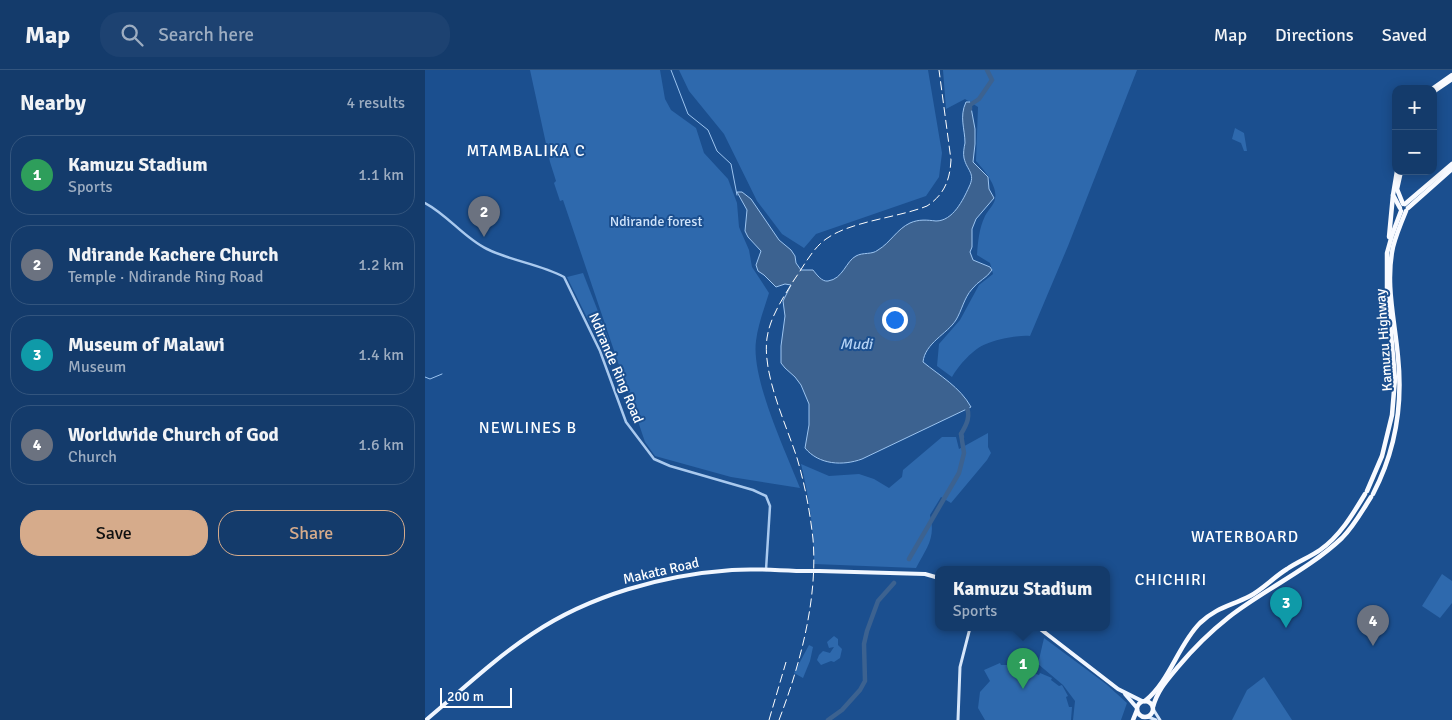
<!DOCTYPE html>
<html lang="en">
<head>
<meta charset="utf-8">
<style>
	body { margin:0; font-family:Signika,sans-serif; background:#1d4271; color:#f1f3f6 }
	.controls { position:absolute; right:15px; top:15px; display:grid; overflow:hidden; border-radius:10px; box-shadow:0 2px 12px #0003 }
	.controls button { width:45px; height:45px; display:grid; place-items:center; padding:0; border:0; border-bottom:1px solid #33557e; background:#143b6b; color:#f1f3f6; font:25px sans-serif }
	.scale { position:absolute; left:15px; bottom:12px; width:72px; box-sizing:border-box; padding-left:5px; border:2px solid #fff; border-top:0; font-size:14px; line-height:18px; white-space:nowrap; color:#fff; -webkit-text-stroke:4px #1b4f8f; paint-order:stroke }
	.you { position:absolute; left:469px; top:249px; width:18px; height:18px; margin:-12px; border:4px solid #fff; border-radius:50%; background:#1a73e8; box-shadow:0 0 0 8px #1a73e833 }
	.badge { display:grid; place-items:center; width:32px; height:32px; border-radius:50%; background:#d6ab8b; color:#fff; font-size:16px; font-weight:700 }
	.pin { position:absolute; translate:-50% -41px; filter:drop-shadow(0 1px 2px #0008) }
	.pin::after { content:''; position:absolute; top:26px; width:18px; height:15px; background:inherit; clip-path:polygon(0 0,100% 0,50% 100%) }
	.popup { position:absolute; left:510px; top:496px; width:175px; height:65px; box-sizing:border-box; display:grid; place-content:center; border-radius:10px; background:#143b6b; filter:drop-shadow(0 1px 4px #0005); font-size:16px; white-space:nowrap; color:#9dadc1 }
	.popup b { font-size:19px; color:#f1f3f6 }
	.popup::after { content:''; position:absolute; left:50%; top:100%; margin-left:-10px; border:10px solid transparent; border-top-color:#143b6b }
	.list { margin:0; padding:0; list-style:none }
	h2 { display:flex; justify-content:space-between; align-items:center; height:65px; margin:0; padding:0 20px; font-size:21px }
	h2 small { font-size:16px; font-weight:400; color:#9dadc1 }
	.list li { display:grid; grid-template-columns:32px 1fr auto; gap:15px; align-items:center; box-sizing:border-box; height:80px; margin:0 10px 10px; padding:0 10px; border:1px solid #33557e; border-radius:20px }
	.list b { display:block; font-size:19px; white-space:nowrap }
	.list p { margin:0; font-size:16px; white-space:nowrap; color:#9dadc1 }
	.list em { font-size:16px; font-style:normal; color:#9dadc1 }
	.actions { display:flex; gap:10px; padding:15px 20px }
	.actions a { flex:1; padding:11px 0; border:1px solid #d6ab8b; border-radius:20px; text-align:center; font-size:18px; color:#d6ab8b }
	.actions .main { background:#d6ab8b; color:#111 }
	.icon { flex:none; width:28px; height:28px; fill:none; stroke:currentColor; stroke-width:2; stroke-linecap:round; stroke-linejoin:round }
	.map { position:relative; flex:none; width:1027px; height:650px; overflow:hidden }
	header { display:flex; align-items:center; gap:30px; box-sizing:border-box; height:70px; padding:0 25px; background:#143b6b; border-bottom:1px solid #33557e }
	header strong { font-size:24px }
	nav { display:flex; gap:28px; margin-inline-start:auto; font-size:18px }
	.search { width:350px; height:45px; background:#1d4271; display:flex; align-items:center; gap:12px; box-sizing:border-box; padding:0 18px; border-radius:20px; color:#9dadc1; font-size:19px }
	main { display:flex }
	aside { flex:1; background:#143b6b }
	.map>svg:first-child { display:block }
	.green { fill:#2e69ad }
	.water { fill:#3c6290; stroke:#9cc4f0 }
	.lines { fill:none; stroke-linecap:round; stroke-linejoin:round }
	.stream { stroke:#9cc4f0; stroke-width:1 }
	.river { stroke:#3c6290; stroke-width:4.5 }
	.tertiary { stroke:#a9c9ee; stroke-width:2.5 }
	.secondary { stroke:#d6e6fa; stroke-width:3 }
	.primary { stroke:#f0f6ff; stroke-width:4 }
	.trunk { stroke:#f8faff; stroke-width:4.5 }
	.rail { stroke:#fff; stroke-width:1; stroke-dasharray:9 4; stroke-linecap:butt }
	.primary-bridge { stroke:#f0f6ff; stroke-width:4 }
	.labels { text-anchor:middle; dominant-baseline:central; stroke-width:4; stroke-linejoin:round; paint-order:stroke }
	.park-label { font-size:14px; fill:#cfe3fa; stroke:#1b4f8f }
	.street-label { font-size:14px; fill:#fff; stroke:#1b4f8f }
	.water-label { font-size:15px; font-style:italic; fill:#b5d3f5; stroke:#1b4f8f }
	.quarter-label { font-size:16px; letter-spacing:1px; fill:#fff; stroke:#1b4f8f }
</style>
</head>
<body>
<header>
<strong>Map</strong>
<div class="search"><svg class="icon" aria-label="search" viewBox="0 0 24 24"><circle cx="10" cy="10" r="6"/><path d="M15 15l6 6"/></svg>Search here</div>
<nav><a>Map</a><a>Directions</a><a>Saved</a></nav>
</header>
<main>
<aside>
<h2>Nearby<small>4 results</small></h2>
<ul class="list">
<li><span class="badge" style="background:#2e9e5b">1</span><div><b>Kamuzu Stadium</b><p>Sports</p></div><em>1.1 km</em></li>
<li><span class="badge" style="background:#6b7280">2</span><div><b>Ndirande Kachere Church</b><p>Temple · Ndirande Ring Road</p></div><em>1.2 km</em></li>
<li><span class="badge" style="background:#0f9aa8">3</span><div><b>Museum of Malawi</b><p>Museum</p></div><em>1.4 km</em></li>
<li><span class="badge" style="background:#6b7280">4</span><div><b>Worldwide Church of God</b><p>Church</p></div><em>1.6 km</em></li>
</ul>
<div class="actions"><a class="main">Save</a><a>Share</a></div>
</aside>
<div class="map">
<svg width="1027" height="650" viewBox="0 0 1027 650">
	<rect width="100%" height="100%" fill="#1b4f8f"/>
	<g class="green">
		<path d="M105 0H235L240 29 246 40 271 58 279 83 303 109 312 133 314 157 324 180 327 197 344 223C339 239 333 255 331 271 326 309 361 382 375 418L306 407 230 386 220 372 138 130 135 131 129 113 131 111 125 92Z"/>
		<path d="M254 0H503L517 83 514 107 501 126 391 164 379 178 357 164 332 131 299 64 264 21Z"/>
		<path d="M518 0H712L643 176 605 266C593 265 572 269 561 274 548 279 534 295 527 307L512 296 514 274 535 250 554 215 568 204 565 193 552 185C553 171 554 159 560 146 563 140 569 135 570 129 573 116 559 100 551 91L553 37 540 29 521 39Z"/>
		<path d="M810 58 819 63 822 81H819L816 73 807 69Z"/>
		<path d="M158 203 185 272 173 270 142 207Z"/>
		<path d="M563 363V377L566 383 562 390 526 433 516 427 505 445C511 468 502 477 491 498L389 494C389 460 384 427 376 394L404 406 434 404 449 409 464 418 477 407 478 400 517 367H531L534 379Z"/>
		<path d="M1017 504 1027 511V533L1015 548 997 536Z"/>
		<path d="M409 566 413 569V575L417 579 415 588 409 592 406 591 396 595 392 590 394 585 398 581 405 583 409 577 404 578 402 572Z"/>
		<path d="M619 568 681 614 702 633 696 650H648L650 631 638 615 613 594Z"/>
		<path d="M384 575 388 577 385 591 378 608 369 603Z"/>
		<path d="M575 593 576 595H586L587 593 599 598V600L614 605 615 603 627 608 626 610 634 616 637 615 643 626 641 627 644 637H647L646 650H560L553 638 555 622 565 611 559 600Z"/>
		<path d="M839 607 867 650H807L822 620Z"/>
	</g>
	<path class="water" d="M541 32H545L550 59V74L548 92 563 107 564 119 569 128 551 149 547 159V177L545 182 548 190 565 197 567 200C562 208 553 211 547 219 539 228 537 240 531 250 522 264 500 273 498 292 515 306 535 317 546 337L437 389C418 396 394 395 380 378L384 355V334L376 315 370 307 360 298 356 293V276L360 246 358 231 366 215 360 214 351 217 339 205 333 201 331 195 336 181 323 167 320 161 322 140 312 122H317L326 129 354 170 366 180 370 186 371 193 376 200H388C392 205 397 212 403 211 418 209 421 191 431 186 438 182 447 185 453 180 465 173 472 159 485 153 494 149 502 150 511 151 528 151 538 130 544 117 551 103 542 101 539 88 538 83 539 78 540 73 540 59 534 47 541 32Z"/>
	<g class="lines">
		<g class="stream">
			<path d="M246 0 263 44 283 60 292 81 306 94 312 125"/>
			<path d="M0 307 5 309 17 304"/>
		</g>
		<g class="river">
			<path d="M545 39V35L554 29 567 10 562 0"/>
			<path d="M537 367 536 364C542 354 546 346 541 335"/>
			<path d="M484 489 534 403 539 383 536 364"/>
			<path d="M403 650 417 640 435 620 440 611 439 574 442 561 453 531 469 513"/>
		</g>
		<path class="tertiary" d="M0 133C23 145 39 168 62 179 86 191 115 194 139 207L175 281 201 352 229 389 245 396 328 420 341 426 345 436 341 500"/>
		<g class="secondary">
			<path d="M728 639 735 650"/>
			<path d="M723 647 731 650"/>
			<path d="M533 650 535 597 545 558"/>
		</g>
		<g class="primary">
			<path d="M394 501 500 504 514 508"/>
			<path d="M614 558 693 619 717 631"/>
			<path d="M700 624 712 638"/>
			<path d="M1 650C36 621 69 589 107 564 165 525 238 505 307 500 332 498 358 501 383 501"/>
		</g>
		<g class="trunk">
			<path d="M1007 19 1027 5"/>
			<path d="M1008 22 1027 9"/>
			<path d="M972 101 968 125 975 138"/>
			<path d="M976 101 972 119 978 134"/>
			<path d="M980 134 1027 94"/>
			<path d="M983 138 1027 99"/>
			<path d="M964 167 968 125"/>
			<path d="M942 421 957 386 967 345 970 309 962 218V183L967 165 976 141"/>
			<path d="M948 424C970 382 978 335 973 287 970 251 960 214 968 177 971 165 976 153 981 141"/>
			<circle cx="720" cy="639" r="8"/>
			<path d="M720 631C745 611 753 575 775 553 792 537 806 536 825 526 838 519 849 507 862 499 872 492 885 487 895 480 915 466 928 444 940 424"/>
			<path d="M728 637C732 621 742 610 752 598 767 580 785 562 804 547 840 519 883 500 917 468 929 456 937 441 946 427"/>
			<path d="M708 650 712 640"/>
		</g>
		<g class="rail">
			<path d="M344 650 361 592"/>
			<path d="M354 650C375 595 393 529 388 469 385 442 380 415 372 388 361 354 337 304 342 268 345 247 358 228 369 210 379 196 387 179 401 169 426 151 472 148 502 136 519 125 525 110 526 90L514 0"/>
		</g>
		<path class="primary-bridge" d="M383 501H394"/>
	</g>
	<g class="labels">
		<g class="park-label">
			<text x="231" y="151">Ndirande forest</text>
		</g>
		<g class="street-label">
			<text transform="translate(959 270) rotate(-94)">Kamuzu Highway</text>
			<text transform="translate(191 298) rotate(67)">Ndirande Ring Road</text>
			<text transform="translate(236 501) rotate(-13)">Makata Road</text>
		</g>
		<g class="water-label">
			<text x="431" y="274">Mudi</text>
		</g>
		<g class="quarter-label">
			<text x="101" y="81">MTAMBALIKA C</text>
			<text x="103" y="358">NEWLINES B</text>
			<text x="820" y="467">WATERBOARD</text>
			<text x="746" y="510">CHICHIRI</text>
		</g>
	</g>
</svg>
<div class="controls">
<button>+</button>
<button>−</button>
</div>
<div class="scale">200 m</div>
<div class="you"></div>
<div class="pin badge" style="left:598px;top:619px;background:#2e9e5b">1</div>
<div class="popup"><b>Kamuzu Stadium</b>Sports</div>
<div class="pin badge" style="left:59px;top:167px;background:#6b7280">2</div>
<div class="pin badge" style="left:861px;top:558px;background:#0f9aa8">3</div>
<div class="pin badge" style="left:948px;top:576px;background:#6b7280">4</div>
</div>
</main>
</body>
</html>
